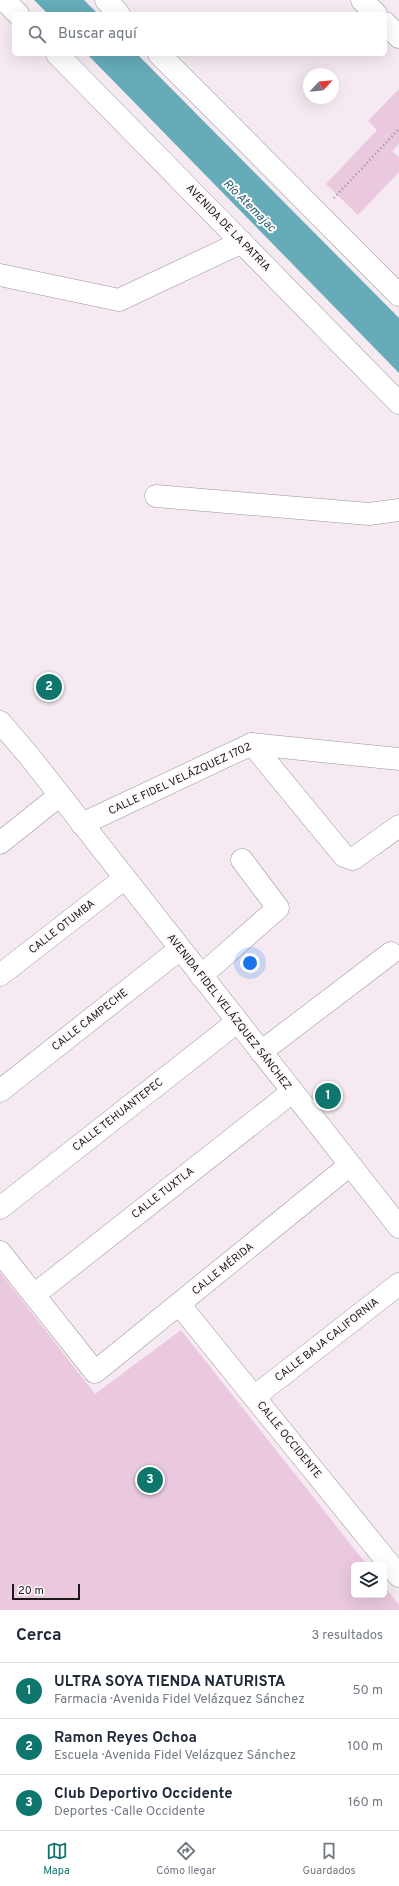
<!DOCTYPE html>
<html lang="es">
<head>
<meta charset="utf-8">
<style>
	body { margin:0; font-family:Overpass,sans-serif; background:#f2f2f3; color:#1f2937 }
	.controls { position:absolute; right:12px; bottom:12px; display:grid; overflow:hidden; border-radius:6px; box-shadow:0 4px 16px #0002 }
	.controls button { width:36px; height:36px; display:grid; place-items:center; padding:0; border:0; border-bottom:1px solid #e0e1e3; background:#fff; color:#1f2937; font:20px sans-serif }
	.compass { position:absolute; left:303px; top:68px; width:36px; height:36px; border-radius:50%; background:#fff; box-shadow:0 4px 16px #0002; rotate:64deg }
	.scale { position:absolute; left:12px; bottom:10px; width:68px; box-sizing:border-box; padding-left:4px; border:2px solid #1d191b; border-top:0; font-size:11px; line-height:14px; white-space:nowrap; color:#1d191b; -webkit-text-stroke:3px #fef9fc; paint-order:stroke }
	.you { position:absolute; left:250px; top:963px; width:14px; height:14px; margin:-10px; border:3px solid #fff; border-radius:50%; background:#1a73e8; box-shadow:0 0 0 6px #1a73e833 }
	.badge { display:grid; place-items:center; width:26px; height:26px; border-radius:50%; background:#0f766e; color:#fff; font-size:13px; font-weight:700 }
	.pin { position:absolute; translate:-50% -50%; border:2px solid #fff; box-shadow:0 1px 4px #0006 }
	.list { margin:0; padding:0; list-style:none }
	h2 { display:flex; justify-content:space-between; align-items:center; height:52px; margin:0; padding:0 16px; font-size:17px }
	h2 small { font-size:13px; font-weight:400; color:#747a83 }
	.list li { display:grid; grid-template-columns:26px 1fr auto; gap:12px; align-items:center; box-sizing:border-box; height:56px; padding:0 16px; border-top:1px solid #e0e1e3 }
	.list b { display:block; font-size:15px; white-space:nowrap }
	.list p { margin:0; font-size:13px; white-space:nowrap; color:#747a83 }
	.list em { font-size:13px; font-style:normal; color:#747a83 }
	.icon { flex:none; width:22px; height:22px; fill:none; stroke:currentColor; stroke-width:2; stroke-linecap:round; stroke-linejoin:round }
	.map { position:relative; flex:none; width:399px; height:1610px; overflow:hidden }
	.search { position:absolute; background:#fff; box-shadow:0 4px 16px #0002; left:12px; right:12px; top:12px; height:44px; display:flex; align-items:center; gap:10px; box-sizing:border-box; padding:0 14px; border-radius:6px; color:#747a83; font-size:15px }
	.sheet { height:220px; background:#fff }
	nav { display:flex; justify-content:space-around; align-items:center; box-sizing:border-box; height:56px; border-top:1px solid #e0e1e3; background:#fff; font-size:11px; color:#747a83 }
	nav a { display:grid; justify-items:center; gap:2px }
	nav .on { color:#0f766e }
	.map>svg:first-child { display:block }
	.green { fill:#eac9df }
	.water { fill:#66abb8 }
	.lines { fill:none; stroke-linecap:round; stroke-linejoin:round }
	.street-casing { stroke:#9e949b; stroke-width:23 }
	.secondary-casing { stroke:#9e949b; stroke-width:23 }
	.primary-casing { stroke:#9e949b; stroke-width:23 }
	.path { stroke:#978f94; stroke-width:2.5; stroke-dasharray:1 3; stroke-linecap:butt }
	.street { stroke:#fff; stroke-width:22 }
	.secondary { stroke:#fff; stroke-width:22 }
	.primary { stroke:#fff; stroke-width:22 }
	.labels { text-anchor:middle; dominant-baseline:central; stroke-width:4; stroke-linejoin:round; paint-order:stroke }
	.street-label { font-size:11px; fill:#1d191b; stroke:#fef9fc }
	.water-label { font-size:12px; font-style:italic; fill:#265f69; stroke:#fef9fc }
</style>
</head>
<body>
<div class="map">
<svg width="399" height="1610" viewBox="0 0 399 1610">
	<rect width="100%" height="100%" fill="#f5eaf1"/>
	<g class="green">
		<path d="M399 89V144L392 151 399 157V172L358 215 326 184 377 130 368 121Z"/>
		<path d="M0 1272 95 1394 181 1330 367 1565H354V1595H384V1586L399 1605V1610H0Z"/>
	</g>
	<g class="water">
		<path d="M34 0H84L98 14H48Z"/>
		<path d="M87 54H137L399 318V373Z"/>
	</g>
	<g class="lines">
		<g class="street-casing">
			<g id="street">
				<path d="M362 0 376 14"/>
				<path d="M385 23 399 37"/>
				<path d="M0 275 119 300 242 242"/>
				<path d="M156 496 369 514 399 510"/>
				<path d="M252 744 344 856 353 859 399 826"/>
				<path d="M82 824 252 744 399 759"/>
				<path d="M0 843 60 795"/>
				<path d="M0 975 125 878"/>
				<path d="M201 976 278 908 242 860"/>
				<path d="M261 1052 391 953"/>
				<path d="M0 1091 180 949"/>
				<path d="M0 1208 237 1022"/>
				<path d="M0 1252 95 1372 350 1165"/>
				<path d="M34 1295 292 1092"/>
				<path d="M179 1304 399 1576"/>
				<path d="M254 1397 399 1284"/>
			</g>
		</g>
		<g class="secondary-casing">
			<path id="secondary" d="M0 722 30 757 399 1227"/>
		</g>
		<g class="primary-casing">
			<g id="primary">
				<path d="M4 0 18 14"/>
				<path d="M106 0 119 14"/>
				<path d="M57 54 399 403"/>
				<path d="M159 54 399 295"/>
			</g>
		</g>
		<path class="path" d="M334 198 399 129"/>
		<use href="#street" class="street"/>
		<use href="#secondary" class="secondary"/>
		<use href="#primary" class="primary"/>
	</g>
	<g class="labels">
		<g class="street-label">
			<text transform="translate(228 228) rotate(46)">AVENIDA DE LA PATRIA</text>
			<text transform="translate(180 779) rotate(-25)">CALLE FIDEL VELÁZQUEZ 1702</text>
			<text transform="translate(62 927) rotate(-38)">CALLE OTUMBA</text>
			<text transform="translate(229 1012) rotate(52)">AVENIDA FIDEL VELÁZQUEZ SÁNCHEZ</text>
			<text transform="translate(90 1020) rotate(-38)">CALLE CAMPECHE</text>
			<text transform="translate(118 1115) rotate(-38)">CALLE TEHUANTEPEC</text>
			<text transform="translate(163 1193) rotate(-38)">CALLE TUXTLA</text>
			<text transform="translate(223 1269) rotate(-39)">CALLE MÉRIDA</text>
			<text transform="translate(327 1340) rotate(-38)">CALLE BAJA CALIFORNIA</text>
			<text transform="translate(289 1440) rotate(51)">CALLE OCCIDENTE</text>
		</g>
		<g class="water-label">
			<text transform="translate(249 206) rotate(45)">Río Atemajac</text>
		</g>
	</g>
</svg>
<div class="controls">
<button><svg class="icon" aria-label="layers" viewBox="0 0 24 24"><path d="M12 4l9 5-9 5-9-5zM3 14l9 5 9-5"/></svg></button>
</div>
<svg class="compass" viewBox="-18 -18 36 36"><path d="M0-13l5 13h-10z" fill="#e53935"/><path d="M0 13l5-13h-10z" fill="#747a83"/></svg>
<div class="scale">20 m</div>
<div class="you"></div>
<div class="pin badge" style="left:328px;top:1096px">1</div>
<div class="pin badge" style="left:49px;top:687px">2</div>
<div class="pin badge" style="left:150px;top:1480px">3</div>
<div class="search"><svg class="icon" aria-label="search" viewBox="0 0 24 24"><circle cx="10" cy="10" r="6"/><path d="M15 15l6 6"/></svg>Buscar aquí</div>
</div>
<section class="sheet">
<h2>Cerca<small>3 resultados</small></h2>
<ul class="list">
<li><span class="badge">1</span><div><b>ULTRA SOYA TIENDA NATURISTA</b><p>Farmacia · Avenida Fidel Velázquez Sánchez</p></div><em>50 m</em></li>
<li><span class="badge">2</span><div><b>Ramon Reyes Ochoa</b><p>Escuela · Avenida Fidel Velázquez Sánchez</p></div><em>100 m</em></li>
<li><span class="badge">3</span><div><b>Club Deportivo Occidente</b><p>Deportes · Calle Occidente</p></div><em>160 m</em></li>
</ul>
</section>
<nav>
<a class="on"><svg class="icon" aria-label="map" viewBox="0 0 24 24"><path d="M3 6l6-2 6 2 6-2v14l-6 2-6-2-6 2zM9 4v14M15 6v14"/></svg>Mapa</a>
<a><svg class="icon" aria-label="directions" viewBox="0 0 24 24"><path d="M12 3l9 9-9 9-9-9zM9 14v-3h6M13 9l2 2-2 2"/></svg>Cómo llegar</a>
<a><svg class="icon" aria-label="saved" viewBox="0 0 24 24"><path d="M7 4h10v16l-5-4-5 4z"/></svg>Guardados</a>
</nav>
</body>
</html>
